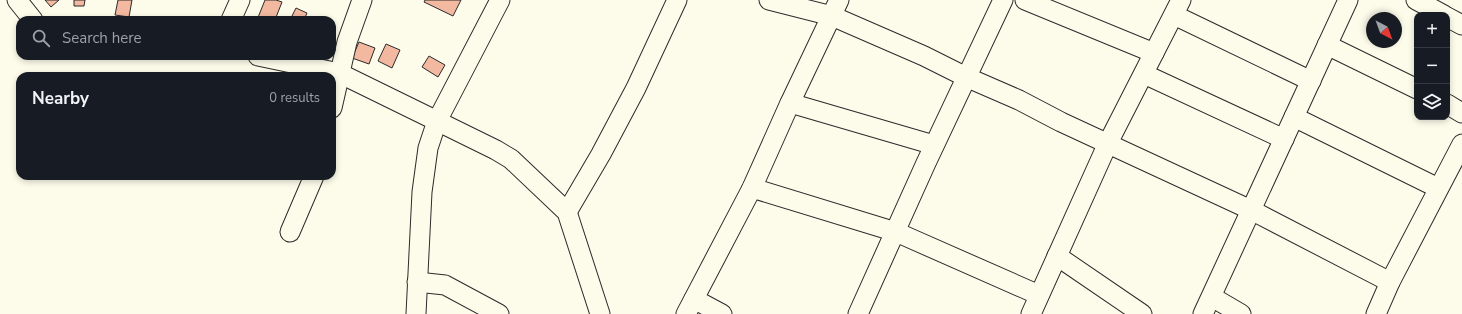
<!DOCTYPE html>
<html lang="en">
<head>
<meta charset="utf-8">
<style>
	body { margin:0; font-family:"Nunito Sans",sans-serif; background:#20242c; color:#f1f3f6 }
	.controls { position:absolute; right:12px; top:12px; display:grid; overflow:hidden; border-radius:8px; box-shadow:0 2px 6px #0003 }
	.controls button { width:36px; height:36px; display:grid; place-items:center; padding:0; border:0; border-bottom:1px solid #363941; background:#171b24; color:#f1f3f6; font:20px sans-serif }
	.compass { position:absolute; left:1366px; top:12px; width:36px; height:36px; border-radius:50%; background:#171b24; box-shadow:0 2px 6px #0003; rotate:139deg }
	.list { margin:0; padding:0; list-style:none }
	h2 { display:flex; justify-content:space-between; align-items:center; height:52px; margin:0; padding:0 16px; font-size:17px }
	h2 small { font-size:13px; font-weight:400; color:#9ea1a6 }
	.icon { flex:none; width:22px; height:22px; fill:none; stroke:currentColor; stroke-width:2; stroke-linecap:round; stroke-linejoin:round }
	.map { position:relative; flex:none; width:1462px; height:314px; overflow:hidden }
	.search { position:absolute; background:#171b24; box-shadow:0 2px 6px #0003; left:16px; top:16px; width:320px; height:44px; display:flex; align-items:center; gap:10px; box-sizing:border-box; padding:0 14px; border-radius:12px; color:#9ea1a6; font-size:15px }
	.panel { position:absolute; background:#171b24; box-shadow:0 2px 6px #0003; left:16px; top:72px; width:320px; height:108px; border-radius:12px }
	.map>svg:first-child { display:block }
	.building { fill:#f2b8a0; stroke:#2b2b2b }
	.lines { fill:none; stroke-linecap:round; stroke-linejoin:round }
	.street-casing { stroke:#2b2b2b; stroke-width:21 }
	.street { stroke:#fdfbea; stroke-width:19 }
</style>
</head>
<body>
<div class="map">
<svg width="1462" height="314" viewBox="0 0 1462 314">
	<rect width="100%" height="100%" fill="#fdfbea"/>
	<g class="building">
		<path d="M45 0H59L51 7Z"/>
		<path d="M74 0H85L84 6H74Z"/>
		<path d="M118 0H132L129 17 115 15Z"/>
		<path d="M265 0H276L282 2 275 20H257Z"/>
		<path d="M425 0H461L453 16 424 2Z"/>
		<path d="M296 8 307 13 304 20H290Z"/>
		<path d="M359 42 375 48 369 64 352 58Z"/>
		<path d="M386 44 400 50 392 68 378 61Z"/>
		<path d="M429 56 445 65 438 77 422 67Z"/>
	</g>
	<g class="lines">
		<g class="street-casing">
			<g id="street">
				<path d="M17 0 33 20"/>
				<path d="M500 0 437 121 496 150 511 159 567 212 600 314"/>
				<path d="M769 0 832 16 924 56 966 77 1019 100 1061 122 1251 210 1390 282"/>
				<path d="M1025 0 1154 53"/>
				<path d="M1416 0 1444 15"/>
				<path d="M1174 15 1311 81"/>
				<path d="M1447 17 1462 25"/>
				<path d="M231 20 240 0"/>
				<path d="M1327 45 1417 89"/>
				<path d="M258 56 339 73 437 121 428 148 422 192 416 314"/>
				<path d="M1144 74 1284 139"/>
				<path d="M790 103 934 145"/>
				<path d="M1447 104 1462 113"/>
				<path d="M332 108 347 42 362 0"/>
				<path d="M1294 117 1438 188"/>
				<path d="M752 188 896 232 1039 295"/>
				<path d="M567 212 601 154 636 88 677 0"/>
				<path d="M290 232 314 176"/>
				<path d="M1057 256 1142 314"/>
				<path d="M417 282 445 285 499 314"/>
				<path d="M1212 297 1241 314"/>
				<path d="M694 299 722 314"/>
				<path d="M686 314 752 188 790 103 839 0"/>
				<path d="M858 314 926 163 1003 0"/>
				<path d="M1031 314 1108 143 1181 0"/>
				<path d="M1203 314 1348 0"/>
				<path d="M1376 314 1390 282 1462 144"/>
			</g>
		</g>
		<use href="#street" class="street"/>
	</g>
</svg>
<div class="controls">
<button>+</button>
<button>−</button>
<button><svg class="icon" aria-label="layers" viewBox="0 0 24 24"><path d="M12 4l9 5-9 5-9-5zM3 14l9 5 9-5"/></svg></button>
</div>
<svg class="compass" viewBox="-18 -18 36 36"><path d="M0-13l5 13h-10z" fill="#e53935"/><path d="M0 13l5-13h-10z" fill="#9ea1a6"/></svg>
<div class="search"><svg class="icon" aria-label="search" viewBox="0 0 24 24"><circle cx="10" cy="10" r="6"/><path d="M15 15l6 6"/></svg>Search here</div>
<section class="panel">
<h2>Nearby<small>0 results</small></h2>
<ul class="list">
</ul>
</section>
</div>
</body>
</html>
